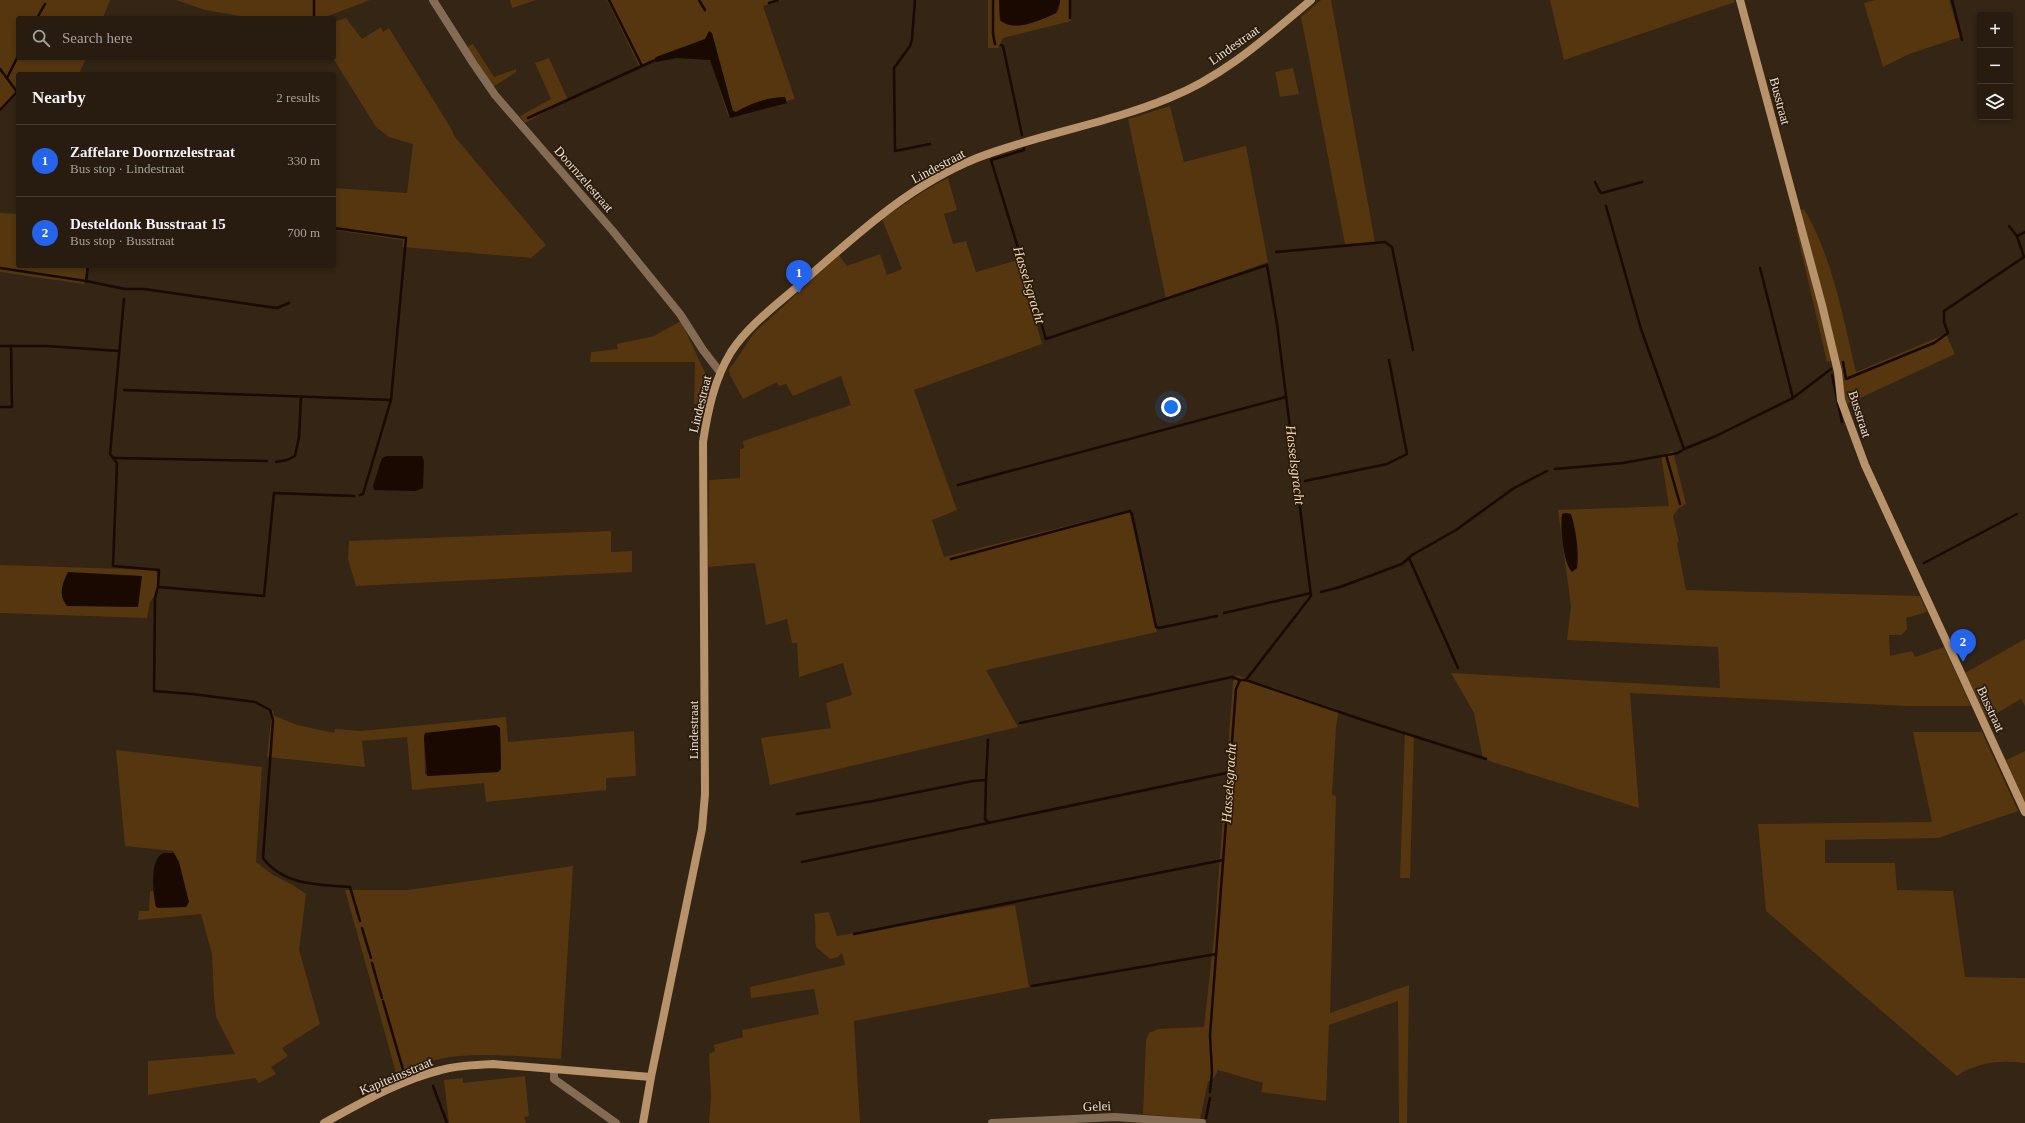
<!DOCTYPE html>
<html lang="en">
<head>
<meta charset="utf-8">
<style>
	body { margin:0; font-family:"Times New Roman",serif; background:#2f2518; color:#f1f3f6 }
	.controls { position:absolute; right:12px; top:12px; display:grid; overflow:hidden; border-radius:4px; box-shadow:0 2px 6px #0003 }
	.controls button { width:36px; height:36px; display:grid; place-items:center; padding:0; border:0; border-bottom:1px solid #433a2f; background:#271c0f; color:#f1f3f6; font:20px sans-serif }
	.you { position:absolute; left:1171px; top:407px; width:14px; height:14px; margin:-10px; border:3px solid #fff; border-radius:50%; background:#1a73e8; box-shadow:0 0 0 6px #1a73e833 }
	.badge { display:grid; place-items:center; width:26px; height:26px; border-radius:50%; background:#2563eb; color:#fff; font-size:13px; font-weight:700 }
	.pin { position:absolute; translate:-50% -33px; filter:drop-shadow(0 1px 2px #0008) }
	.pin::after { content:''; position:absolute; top:21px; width:14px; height:12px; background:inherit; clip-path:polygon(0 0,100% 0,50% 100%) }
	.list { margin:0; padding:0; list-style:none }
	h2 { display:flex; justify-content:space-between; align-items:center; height:52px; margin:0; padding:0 16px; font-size:17px }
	h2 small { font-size:13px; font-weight:400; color:#a4a19e }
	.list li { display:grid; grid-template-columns:26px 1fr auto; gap:12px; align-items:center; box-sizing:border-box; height:72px; padding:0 16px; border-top:1px solid #433a2f }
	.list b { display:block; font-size:15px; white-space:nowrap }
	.list p { margin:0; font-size:13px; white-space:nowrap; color:#a4a19e }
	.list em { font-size:13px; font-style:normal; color:#a4a19e }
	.icon { flex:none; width:22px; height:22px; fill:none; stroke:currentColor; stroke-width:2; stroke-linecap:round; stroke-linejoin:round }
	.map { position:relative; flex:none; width:2025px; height:1123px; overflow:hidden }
	.search { position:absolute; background:#271c0f; box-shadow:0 2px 6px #0003; left:16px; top:16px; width:320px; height:44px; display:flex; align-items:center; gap:10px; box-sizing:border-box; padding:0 14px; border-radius:4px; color:#a4a19e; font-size:15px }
	.panel { position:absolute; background:#271c0f; box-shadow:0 2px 6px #0003; left:16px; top:72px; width:320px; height:196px; border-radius:4px }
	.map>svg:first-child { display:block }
	.green { fill:#55360f; fill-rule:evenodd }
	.water { fill:#190900 }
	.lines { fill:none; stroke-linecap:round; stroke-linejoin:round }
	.stream { stroke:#190900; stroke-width:2.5 }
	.street { stroke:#846c54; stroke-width:8 }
	.secondary { stroke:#b7926b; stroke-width:8 }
	.labels { text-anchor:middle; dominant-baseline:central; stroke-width:3.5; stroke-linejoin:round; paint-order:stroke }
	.street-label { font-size:13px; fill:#ece1d7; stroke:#2a1b0b }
	.water-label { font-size:14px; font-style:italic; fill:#f5d7b8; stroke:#2a1b0b }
</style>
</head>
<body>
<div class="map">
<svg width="2025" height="1123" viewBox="0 0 2025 1123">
	<rect width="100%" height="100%" fill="#342514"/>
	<g class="green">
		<path d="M0 0H110L103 18H18V58H86L79 74H18V96L17 94 0 112Z"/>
		<path d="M176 0H370L323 18H251L205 10Z"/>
		<path d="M510 0H536L512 8Z"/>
		<path d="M607 0H782L763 6 795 99 728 116 710 58 668 55 640 68Z"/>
		<path d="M988 0H999L1000 20C1014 33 1041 20 1056 13L1059 9 1060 0H1071V21L1003 38 998 48H988Z"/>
		<path d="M1321 0H1331L1375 242 1345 244 1301 17Z"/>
		<path d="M1550 0H1734L1735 2 1564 60Z"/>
		<path d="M1875 0H1949L1960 37 1909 54 1883 67 1864 3Z"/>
		<path d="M346 18 362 39 381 27 383 32 389 28 452 130 454 136 546 245 531 258 403 247V240L334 230V188L407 193 413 144 389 137 376 127 333 58 334 22Z"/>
		<path d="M473 44 494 77 516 69V72L493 87 467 47Z"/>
		<path d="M549 58 568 100 525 123 520 116 551 99 535 63Z"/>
		<path d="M1293 68 1299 94 1280 97 1275 72Z"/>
		<path d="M1170 106 1184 162 1246 146 1268 262 1166 299 1128 119Z"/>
		<path d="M948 178 957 210 944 214 953 244 966 241 976 272 1018 260 1042 344 914 390 957 510 932 520 944 557 1129 510 1157 632 986 670 1018 727 770 785 761 738 831 728 826 703 852 695 843 663 799 677 797 643H792L787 619 766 625 755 563 708 567 709 480 740 478V449L744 448 743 441 851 405 841 376 793 396 786 384 779 386 777 382 743 399 730 375 729 370 754 333 839 255 847 266 880 254 887 275 902 269 882 219 929 188Z"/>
		<path d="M1804 209C1833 258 1843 318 1856 372L1946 334 1955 354 1845 405 1839 358 1827 362 1796 229 1804 227 1801 210Z"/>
		<path d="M0 213 18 214V266H87L84 284 0 272Z"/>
		<path d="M681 321 708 379 700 404H694L695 362H590L591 352 618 349 617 344 654 336Z"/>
		<path d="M1673 451 1686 504 1678 509 1673 516 1679 542 1677 543 1686 590 1920 596 1927 612 1906 618 1907 629 1901 635H1889L1890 656 1912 651 1915 657 1944 647 1971 706H1908L1630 693 1639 808 1483 759 1474 713 1451 673 1720 688 1718 647 1567 640 1571 606 1558 510 1669 506 1661 455Z"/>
		<path d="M611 531V552L632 551V572L356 586 348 559 349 541Z"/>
		<path d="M0 565 156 570 160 588 150 602 147 618 0 613Z"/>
		<path d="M2025 639V706L2021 699 1987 719 1965 673Z"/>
		<path d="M1236 675 1339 710 1336 727 1332 795 1336 796 1330 1013 1409 985 1407 1123H1399L1398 1001 1329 1025 1326 1101 1261 1092 1263 1083 1218 1070 1214 1078 1208 1082 1200 1119 1143 1114 1146 1040 1149 1033 1158 1029 1204 1027 1214 937 1233 682Z"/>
		<path d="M272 710 274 712 273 715 297 725 334 733 335 729 361 731 506 717 508 742 634 731 636 776 606 778V790L486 802 484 783 412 790 407 737 362 741 365 767 267 757ZM498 726 500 728 501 769 498 772 429 776 425 774 424 735Z"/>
		<path d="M1405 732 1414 735 1410 878H1400Z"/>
		<path d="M1913 732H1982L2018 811 1938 838 1825 840V863H1895L1897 890 1953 891 1965 977 2025 978V1063C2001 1060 1977 1062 1957 1076L1766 911 1758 824 1932 822Z"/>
		<path d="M116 750 262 767 256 862 273 875 293 885 306 894 299 950 320 1024 282 1048 288 1056 271 1067 276 1074 259 1083 255 1078 148 1095V1061L235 1054 216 1017 214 998 212 954 201 914 138 920 139 911H149L150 891H153L156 906 174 855V851L125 846Z"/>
		<path d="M2025 751V803L2006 760Z"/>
		<path d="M573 866 561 1059C521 1057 471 1050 431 1061 420 1064 408 1069 396 1073L345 890H408Z"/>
		<path d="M1015 905 1029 987 854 1021 860 1123H709L711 1097 709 1054 715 1051 714 1045 743 1037 742 1030 819 1014 814 989 751 998 750 987 845 965 842 953 838 957 830 959 816 947C814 936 817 925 814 914L829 912 837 936Z"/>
		<path d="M525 1076 529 1116 524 1117 526 1123H449L444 1080 463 1078V1083Z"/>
	</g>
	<g class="water">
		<path d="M999 0H1060V2L1056 13C1041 20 1014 33 1000 20Z"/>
		<path d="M709 31 712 33 733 111 736 112C751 103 768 97 785 97L787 103 730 118 710 60 676 58 657 62 653 61 656 57 705 39Z"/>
		<path d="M387 456H422L424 461 423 488 416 491 374 490 373 486 382 458Z"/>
		<path d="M1566 513 1571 514C1576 530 1579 551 1577 568L1572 572C1563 563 1560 527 1562 514Z"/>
		<path d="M68 572 142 576 138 607 67 606C58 595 62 584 68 572Z"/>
		<path d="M496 725 500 728 501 769 498 772 427 776 424 738 425 733Z"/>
		<path d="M164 853H174L179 862 189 902 186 907 159 908 156 907C153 893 149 858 164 853Z"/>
	</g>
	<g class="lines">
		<g class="stream">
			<path d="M314 0V18"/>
			<path d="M609 0 642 66"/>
			<path d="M699 0 705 10"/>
			<path d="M915 0 912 39 910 46 894 68 895 151 930 144"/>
			<path d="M993 0V34L995 44"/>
			<path d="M1952 0 1962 40"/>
			<path d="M769 3 778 0"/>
			<path d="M37 18 45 4"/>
			<path d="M1070 18V0"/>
			<path d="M1001 45 1003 46 1022 135"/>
			<path d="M0 69 18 93"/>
			<path d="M7 78 18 56"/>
			<path d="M0 110 17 92"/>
			<path d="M528 118 653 61"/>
			<path d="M1024 148V150L991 160 1046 339 1267 265 1277 324 1311 596 1246 680H1240L1236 689 1210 1035 1212 1072 1210 1092"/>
			<path d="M1595 182 1600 192 1602 193 1642 182"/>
			<path d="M2009 226 2017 236"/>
			<path d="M334 228 406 238 391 400 363 494 360 495"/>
			<path d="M1276 252 1385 242 1392 247 1413 350"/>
			<path d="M88 266 86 281 125 289H144L277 308 289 303"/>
			<path d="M0 268 86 281"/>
			<path d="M124 299 110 454 117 463 113 566 159 570 158 587"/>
			<path d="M0 346H47L119 351"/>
			<path d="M1843 362 1846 379 1934 343 1948 333 1944 322V311L2024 257 2017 236 2025 232"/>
			<path d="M1832 375 1842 422"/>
			<path d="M124 390 391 400"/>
			<path d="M1793 398 1831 369"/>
			<path d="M0 407H12L11 346"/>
			<path d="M1684 449 1716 436 1793 398 1760 268"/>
			<path d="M1666 455 1680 504"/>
			<path d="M114 458 267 461"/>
			<path d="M276 462 287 460 295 456 299 437 301 397"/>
			<path d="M1555 469 1623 463 1678 453 1684 449 1641 329 1606 206"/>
			<path d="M1305 481 1387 464 1407 454 1389 360"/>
			<path d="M958 485 1286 397"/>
			<path d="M354 496 274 493 264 596 158 587 155 598 154 691 192 694 255 702 270 710 273 720 263 858C283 885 318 885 350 887L360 921"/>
			<path d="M1409 558 1458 668"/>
			<path d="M951 559 1130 511 1132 514 1156 627 1159 628 1217 616"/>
			<path d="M1924 563 2017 514"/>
			<path d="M1321 592 1340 587 1402 564 1412 555 1456 530 1514 488 1547 471"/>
			<path d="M1224 613 1311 593"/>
			<path d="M1246 680 1363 720 1486 759"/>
			<path d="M1020 723 1232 677 1240 680"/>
			<path d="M986 780 988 740"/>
			<path d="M797 814 873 801 973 781 986 780 985 819 988 822"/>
			<path d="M802 862 1231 772"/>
			<path d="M362 928 371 958"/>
			<path d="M854 934 1223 860"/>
			<path d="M372 963 382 998"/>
			<path d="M1032 986 1216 954"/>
			<path d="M383 1001 404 1073"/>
			<path d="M433 1086 447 1123"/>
			<path d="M1206 1118 1210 1098"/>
		</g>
		<g class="street">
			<path d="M433 0 473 63 495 95 612 230 680 314 703 350 720 372"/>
			<path d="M554 1069V1079L616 1123"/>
			<path d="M992 1123 1115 1117 1202 1123"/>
		</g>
		<g class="secondary">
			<path d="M1740 0 1822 305 1838 372 1841 400 1865 465 2025 812"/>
			<path d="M324 1123C361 1103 400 1080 441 1070 458 1065 476 1065 493 1064L651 1077"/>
			<path d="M643 1123 651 1077 702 829 705 794 703 442C708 410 714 380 731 352 748 326 775 306 798 286 853 238 907 186 977 158 1039 134 1106 124 1169 98 1223 77 1267 37 1311 0"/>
		</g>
	</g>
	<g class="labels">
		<g class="street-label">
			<text transform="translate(1234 45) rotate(-35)">Lindestraat</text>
			<text transform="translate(1780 101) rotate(75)">Busstraat</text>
			<text transform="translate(938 166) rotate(-28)">Lindestraat</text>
			<text transform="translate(584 179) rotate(49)">Doornzelestraat</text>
			<text transform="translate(700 404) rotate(-76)">Lindestraat</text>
			<text transform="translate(1860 414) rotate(72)">Busstraat</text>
			<text transform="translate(1991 709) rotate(65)">Busstraat</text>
			<text transform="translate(693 730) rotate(-90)">Lindestraat</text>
			<text transform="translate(396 1076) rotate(-23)">Kapiteinsstraat</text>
			<text transform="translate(1097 1106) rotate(-2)">Gelei</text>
		</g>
		<g class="water-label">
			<text transform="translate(1029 285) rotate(73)">Hasselsgracht</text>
			<text transform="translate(1295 465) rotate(83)">Hasselsgracht</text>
			<text transform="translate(1229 783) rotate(-86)">Hasselsgracht</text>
		</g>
	</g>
</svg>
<div class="controls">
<button>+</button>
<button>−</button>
<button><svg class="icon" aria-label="layers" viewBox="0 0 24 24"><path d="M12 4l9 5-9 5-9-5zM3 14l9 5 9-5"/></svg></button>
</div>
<div class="you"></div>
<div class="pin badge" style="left:799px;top:293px">1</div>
<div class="pin badge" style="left:1963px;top:662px">2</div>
<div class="search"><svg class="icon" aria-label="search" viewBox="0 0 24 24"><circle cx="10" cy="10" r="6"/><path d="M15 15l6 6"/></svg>Search here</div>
<section class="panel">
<h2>Nearby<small>2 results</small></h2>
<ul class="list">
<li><span class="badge">1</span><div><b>Zaffelare Doornzelestraat</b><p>Bus stop · Lindestraat</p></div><em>330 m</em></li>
<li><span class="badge">2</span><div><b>Desteldonk Busstraat 15</b><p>Bus stop · Busstraat</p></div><em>700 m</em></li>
</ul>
</section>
</div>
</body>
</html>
